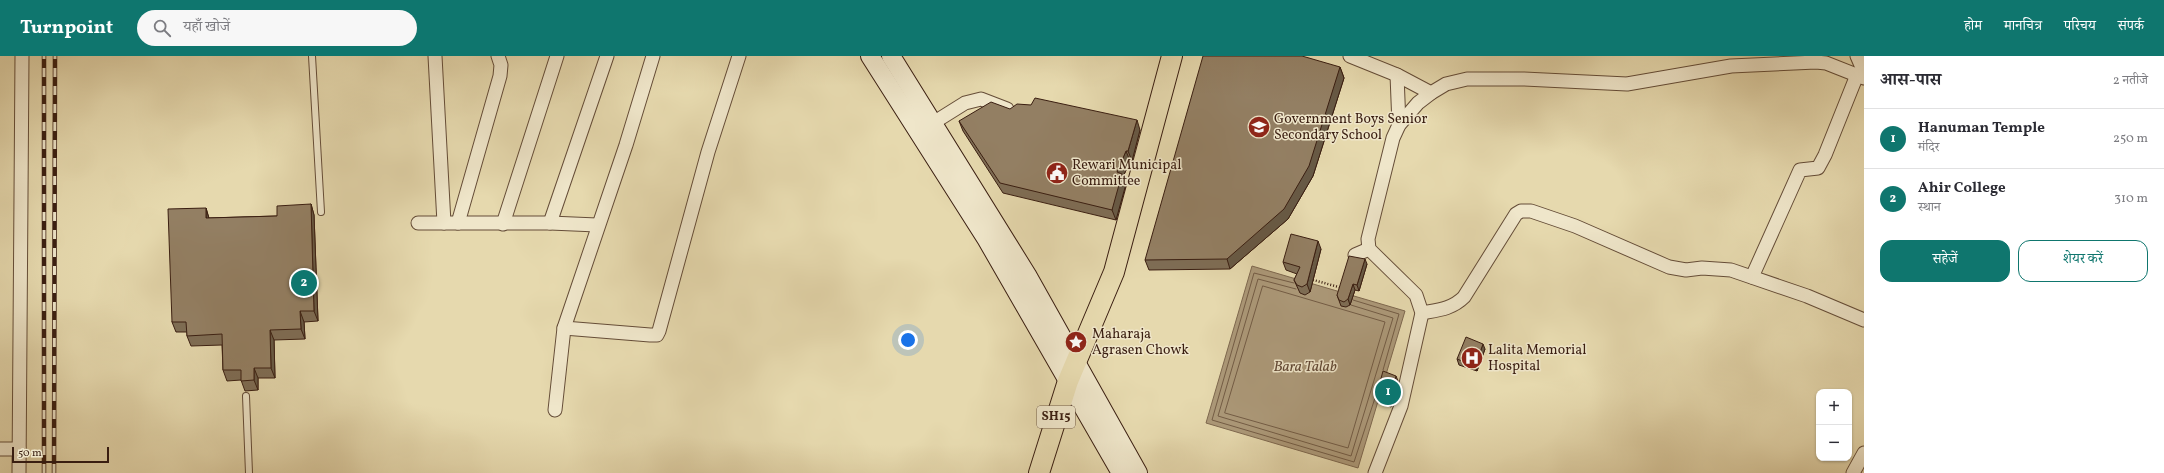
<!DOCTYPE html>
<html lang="hi">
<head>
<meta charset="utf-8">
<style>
	body { margin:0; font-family:Vollkorn,"Noto Serif Devanagari",serif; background:#f7f7f7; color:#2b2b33 }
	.controls { position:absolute; right:12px; bottom:12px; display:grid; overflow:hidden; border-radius:8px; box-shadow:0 1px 3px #0004 }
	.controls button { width:36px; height:36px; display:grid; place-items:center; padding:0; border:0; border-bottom:1px solid #e1e1e2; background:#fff; color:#2b2b33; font:20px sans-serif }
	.scale { position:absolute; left:12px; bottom:10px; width:97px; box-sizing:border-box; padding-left:4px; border:2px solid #3a1e11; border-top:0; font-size:11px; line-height:14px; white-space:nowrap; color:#3a1e11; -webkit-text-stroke:3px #efe6ca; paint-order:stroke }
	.you { position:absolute; left:908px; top:284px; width:14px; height:14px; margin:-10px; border:3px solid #fff; border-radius:50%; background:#1a73e8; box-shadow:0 0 0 6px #1a73e833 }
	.badge { display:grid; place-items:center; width:26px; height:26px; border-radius:50%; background:#0f766e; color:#fff; font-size:13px; font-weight:700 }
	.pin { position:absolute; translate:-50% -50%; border:2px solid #fff; box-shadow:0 1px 4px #0006 }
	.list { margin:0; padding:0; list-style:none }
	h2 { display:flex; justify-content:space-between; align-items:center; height:52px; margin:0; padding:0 16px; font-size:17px }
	h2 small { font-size:13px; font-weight:400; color:#7c7c81 }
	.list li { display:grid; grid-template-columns:26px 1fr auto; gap:12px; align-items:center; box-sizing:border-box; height:60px; padding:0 16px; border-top:1px solid #e1e1e2 }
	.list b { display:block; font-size:15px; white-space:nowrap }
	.list p { margin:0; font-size:13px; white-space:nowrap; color:#7c7c81 }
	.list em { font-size:13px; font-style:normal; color:#7c7c81 }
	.actions { display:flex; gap:8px; padding:12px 16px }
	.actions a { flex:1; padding:9px 0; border:1px solid #0f766e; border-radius:12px; text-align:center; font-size:14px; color:#0f766e }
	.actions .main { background:#0f766e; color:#fff }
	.icon { flex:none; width:22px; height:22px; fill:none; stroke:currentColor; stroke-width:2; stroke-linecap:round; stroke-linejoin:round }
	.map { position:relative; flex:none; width:1864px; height:417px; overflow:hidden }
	header { display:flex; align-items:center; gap:24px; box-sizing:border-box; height:56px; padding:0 20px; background:#0f766e; color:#fff }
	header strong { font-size:19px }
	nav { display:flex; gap:22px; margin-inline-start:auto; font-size:14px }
	.search { width:280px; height:36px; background:#f7f7f7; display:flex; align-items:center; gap:10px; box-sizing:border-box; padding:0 14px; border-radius:22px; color:#7c7c81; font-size:15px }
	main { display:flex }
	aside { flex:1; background:#fff }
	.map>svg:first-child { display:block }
	.water { fill:#ac9979; stroke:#7e684f }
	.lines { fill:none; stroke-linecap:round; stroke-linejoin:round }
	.shore { stroke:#735c45; stroke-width:1 }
	.service-casing { stroke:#654d38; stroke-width:8 }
	.minor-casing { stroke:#654d38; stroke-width:15 }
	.secondary-casing { stroke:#3a1e11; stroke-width:20 }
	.primary-casing { stroke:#3a1e11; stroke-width:22 }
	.path { stroke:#3a1e11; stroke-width:2.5; stroke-dasharray:1 2; stroke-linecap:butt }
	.service { stroke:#efe6ca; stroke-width:6 }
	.minor { stroke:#efe6ca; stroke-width:13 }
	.secondary { stroke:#efe6ca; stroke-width:18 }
	.primary { stroke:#e6d9ae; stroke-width:20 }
	.rail-casing { stroke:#3a1e11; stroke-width:4.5 }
	.rail { stroke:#efe6ca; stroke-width:3; stroke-dasharray:9; stroke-linecap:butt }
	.wall { fill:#7e6d55; stroke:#3a1e11 }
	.shaded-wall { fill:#675945; stroke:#3a1e11 }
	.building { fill:#937f63; stroke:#3a1e11 }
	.labels { text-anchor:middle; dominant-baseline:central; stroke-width:3; stroke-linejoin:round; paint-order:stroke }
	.shield { fill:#efe6ca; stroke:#705a48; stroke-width:1 }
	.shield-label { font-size:13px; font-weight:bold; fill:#3a1e11 }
	.poi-label { font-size:14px; fill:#3a1e11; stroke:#efe6ca; text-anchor:start }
	.water-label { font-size:15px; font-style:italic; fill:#624935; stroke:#efe6ca }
</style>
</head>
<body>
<header>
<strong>Turnpoint</strong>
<div class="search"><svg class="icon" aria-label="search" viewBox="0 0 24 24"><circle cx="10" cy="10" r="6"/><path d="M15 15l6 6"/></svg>यहाँ खोजें</div>
<nav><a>होम</a><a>मानचित्र</a><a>परिचय</a><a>संपर्क</a></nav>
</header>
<main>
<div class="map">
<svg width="1864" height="417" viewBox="0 0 1864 417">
	<rect width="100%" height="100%" fill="#e6d9ae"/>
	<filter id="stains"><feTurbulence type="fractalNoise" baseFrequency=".005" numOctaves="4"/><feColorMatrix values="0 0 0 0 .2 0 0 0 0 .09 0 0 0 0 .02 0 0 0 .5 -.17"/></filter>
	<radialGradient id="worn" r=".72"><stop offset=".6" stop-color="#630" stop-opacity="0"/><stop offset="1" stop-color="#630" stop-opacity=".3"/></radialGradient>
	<path class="water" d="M1252 210 1405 255 1358 412 1206 367Z"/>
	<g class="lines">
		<g class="shore">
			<path d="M1294 227 1254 217 1212 364 1354 406 1375 342"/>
			<path d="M1263 230 1385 266 1348 392 1225 357Z"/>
			<path d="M1296 233 1258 223 1218 360 1351 400 1393 262 1351 249"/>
			<path d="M1353 244 1399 258 1383 314"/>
		</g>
		<g class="service-casing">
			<g id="service">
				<path d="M312 0 321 156"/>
				<path d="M246 340 249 417"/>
			</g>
		</g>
		<g class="minor-casing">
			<g id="minor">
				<path d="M435 0 444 167"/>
				<path d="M1350 0 1397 19 1431 37"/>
				<path d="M1857 0 1864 16"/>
				<path d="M1397 19 1399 69"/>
				<path d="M933 67 965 47 981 43 1007 53"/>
				<path d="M418 167H550L597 169"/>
				<path d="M458 167 500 20 501 9 498 0"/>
				<path d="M550 167 607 0"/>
				<path d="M503 168 557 0"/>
				<path d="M1355 199 1369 193"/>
				<path d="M1752 221 1800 114 1818 112 1825 99 1857 19"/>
				<path d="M1422 257C1438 254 1452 253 1464 241L1516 158 1521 155H1531L1575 170 1669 211 1686 214 1702 212 1731 214 1807 240 1864 264"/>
				<path d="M564 272 650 279H657L659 275 708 96 739 0"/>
				<path d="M555 354 564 272 626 89 653 0"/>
				<path d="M0 393H19"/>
				<path d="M19 417 22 0"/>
				<path d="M1375 417 1401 350 1422 257 1416 239 1369 193 1368 183 1393 82 1399 69 1418 47 1431 37 1446 28 1467 23H1524L1627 28 1731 10 1816 6 1826 7 1864 22"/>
				<path d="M1853 417 1864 397"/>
			</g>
		</g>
		<g class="secondary-casing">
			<g id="secondary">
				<path d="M870 0 987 184 1121 417"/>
				<path d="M891 0 1027 219 1138 417"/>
			</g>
		</g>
		<g class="primary-casing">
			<path id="primary" d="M1039 417 1068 325 1114 216 1172 0"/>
		</g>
		<path class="path" d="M1310 223 1342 232"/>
		<use href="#service" class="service"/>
		<use href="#minor" class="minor"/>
		<use href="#secondary" class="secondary"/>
		<use href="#primary" class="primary"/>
		<g class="rail-casing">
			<g id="rail">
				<path d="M44 417V0"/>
				<path d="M54 417 55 0"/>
			</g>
		</g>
		<use href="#rail" class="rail"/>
	</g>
	<g class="wall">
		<path d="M1340 11 1344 22 1313 120 1288 163 1230 213 1149 214 1145 204Z"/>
		<path d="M959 65 1140 74 1132 105H1130L1123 121 1126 128 1116 164 1003 137 963 75Z"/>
		<path d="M311 148 314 159 318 265 304 266 305 283 274 284 275 322H258V334L245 335 241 324 227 325 223 314 222 289 191 290 187 280V276H176L172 266 206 152 209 162 277 160Z"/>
		<path d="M1321 193 1310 236 1305 239 1300 237 1294 224 1297 218 1286 214 1283 206Z"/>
		<path d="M1367 208 1359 235 1355 234 1350 249 1346 251 1341 250 1337 239Z"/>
		<path d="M1485 293 1477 315 1459 309 1457 303Z"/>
		<path d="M1398 325 1391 351 1378 346 1376 341Z"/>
	</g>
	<g class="shaded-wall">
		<path d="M1340 11 1344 22 1313 120 1288 163 1230 213 1227 203Z"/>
		<path d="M1137 64 1140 74 1132 105 1128 95Z"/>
		<path d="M1126 95 1130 105 1123 121 1126 128 1116 164 1112 154 1117 116Z"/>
		<path d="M311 148 314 159 318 265 314 255Z"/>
		<path d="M206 152 209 163 206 162Z"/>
		<path d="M1318 185 1321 193 1310 236 1307 228Z"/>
		<path d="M1365 203 1367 208 1359 235 1357 229Z"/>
		<path d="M1353 228 1355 234 1350 249 1348 243Z"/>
		<path d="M300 255 304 266 305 283 301 273Z"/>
		<path d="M270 274 274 284 275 322 271 312Z"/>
		<path d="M1483 288 1485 293 1477 315 1475 310Z"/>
		<path d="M254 312 258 322V334L254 324Z"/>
		<path d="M1396 320 1398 325 1391 351 1389 345Z"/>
	</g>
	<g class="building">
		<path d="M1203 0H1302L1340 11 1309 110 1284 153 1227 203 1145 204Z"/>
		<path d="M1035 42 1137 64 1128 95H1126L1117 116 1122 118 1112 154 1000 127 959 65 991 46 1010 53 1017 48 1031 49Z"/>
		<path d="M311 148 314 255H300L301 273 270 274 271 312H254V324L241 325V314H223L222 278 187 280 186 266H172L168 153 206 152V162L277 160V150Z"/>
		<path d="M1291 178 1318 185 1307 228 1302 231 1297 229 1294 224 1300 211 1283 206Z"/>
		<path d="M1349 200 1365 203 1357 229 1353 228 1348 243 1344 246 1339 244 1337 239Z"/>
		<path d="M1466 281 1483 288 1475 310 1457 303Z"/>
		<path d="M1383 315 1396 320 1389 345 1376 341Z"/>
	</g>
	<defs>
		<g id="school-disc" transform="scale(1.15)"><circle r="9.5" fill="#8f2418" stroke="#efe6ca"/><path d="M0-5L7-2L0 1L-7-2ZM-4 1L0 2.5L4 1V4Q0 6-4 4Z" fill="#fff"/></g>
		<g id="civic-disc" transform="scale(1.15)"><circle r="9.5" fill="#8f2418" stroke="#efe6ca"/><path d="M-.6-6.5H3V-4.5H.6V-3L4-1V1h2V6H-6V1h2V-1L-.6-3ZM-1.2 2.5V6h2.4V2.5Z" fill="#fff"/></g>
		<g id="sight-disc" transform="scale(1.15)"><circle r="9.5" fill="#8f2418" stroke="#efe6ca"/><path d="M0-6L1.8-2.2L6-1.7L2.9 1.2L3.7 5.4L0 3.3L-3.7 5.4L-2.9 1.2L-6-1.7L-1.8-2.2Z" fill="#fff"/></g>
		<g id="hospital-disc" transform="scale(1.15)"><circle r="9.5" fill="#8f2418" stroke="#efe6ca"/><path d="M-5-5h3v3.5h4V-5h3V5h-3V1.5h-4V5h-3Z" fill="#fff"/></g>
	</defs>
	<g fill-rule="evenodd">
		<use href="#school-disc" x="1259" y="71"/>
		<use href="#civic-disc" x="1057" y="117"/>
		<use href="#sight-disc" x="1076" y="286"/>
		<use href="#hospital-disc" x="1472" y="302"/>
	</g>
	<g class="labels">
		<rect class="shield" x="1037" y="350" width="38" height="22" rx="3"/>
		<g class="shield-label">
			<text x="1056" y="361">SH15</text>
		</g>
		<g class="poi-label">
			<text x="1274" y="63">Government Boys Senior<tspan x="1274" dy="16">Secondary School</tspan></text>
			<text x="1072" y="109">Rewari Municipal<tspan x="1072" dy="16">Committee</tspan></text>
			<text x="1092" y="278">Maharaja<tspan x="1092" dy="16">Agrasen Chowk</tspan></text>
			<text x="1488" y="294">Lalita Memorial<tspan x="1488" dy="16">Hospital</tspan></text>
		</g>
		<g class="water-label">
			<text x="1305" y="311">Bara Talab</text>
		</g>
	</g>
	<rect width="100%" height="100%" filter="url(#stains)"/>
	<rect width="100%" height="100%" fill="url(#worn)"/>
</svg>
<div class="controls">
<button>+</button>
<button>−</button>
</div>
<div class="scale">50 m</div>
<div class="you"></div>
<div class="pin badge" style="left:1388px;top:336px">1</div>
<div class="pin badge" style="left:304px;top:227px">2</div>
</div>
<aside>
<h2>आस-पास<small>2 नतीजे</small></h2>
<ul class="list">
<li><span class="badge">1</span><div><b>Hanuman Temple</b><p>मंदिर</p></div><em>250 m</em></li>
<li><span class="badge">2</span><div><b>Ahir College</b><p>स्थान</p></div><em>310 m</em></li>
</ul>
<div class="actions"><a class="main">सहेजें</a><a>शेयर करें</a></div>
</aside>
</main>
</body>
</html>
